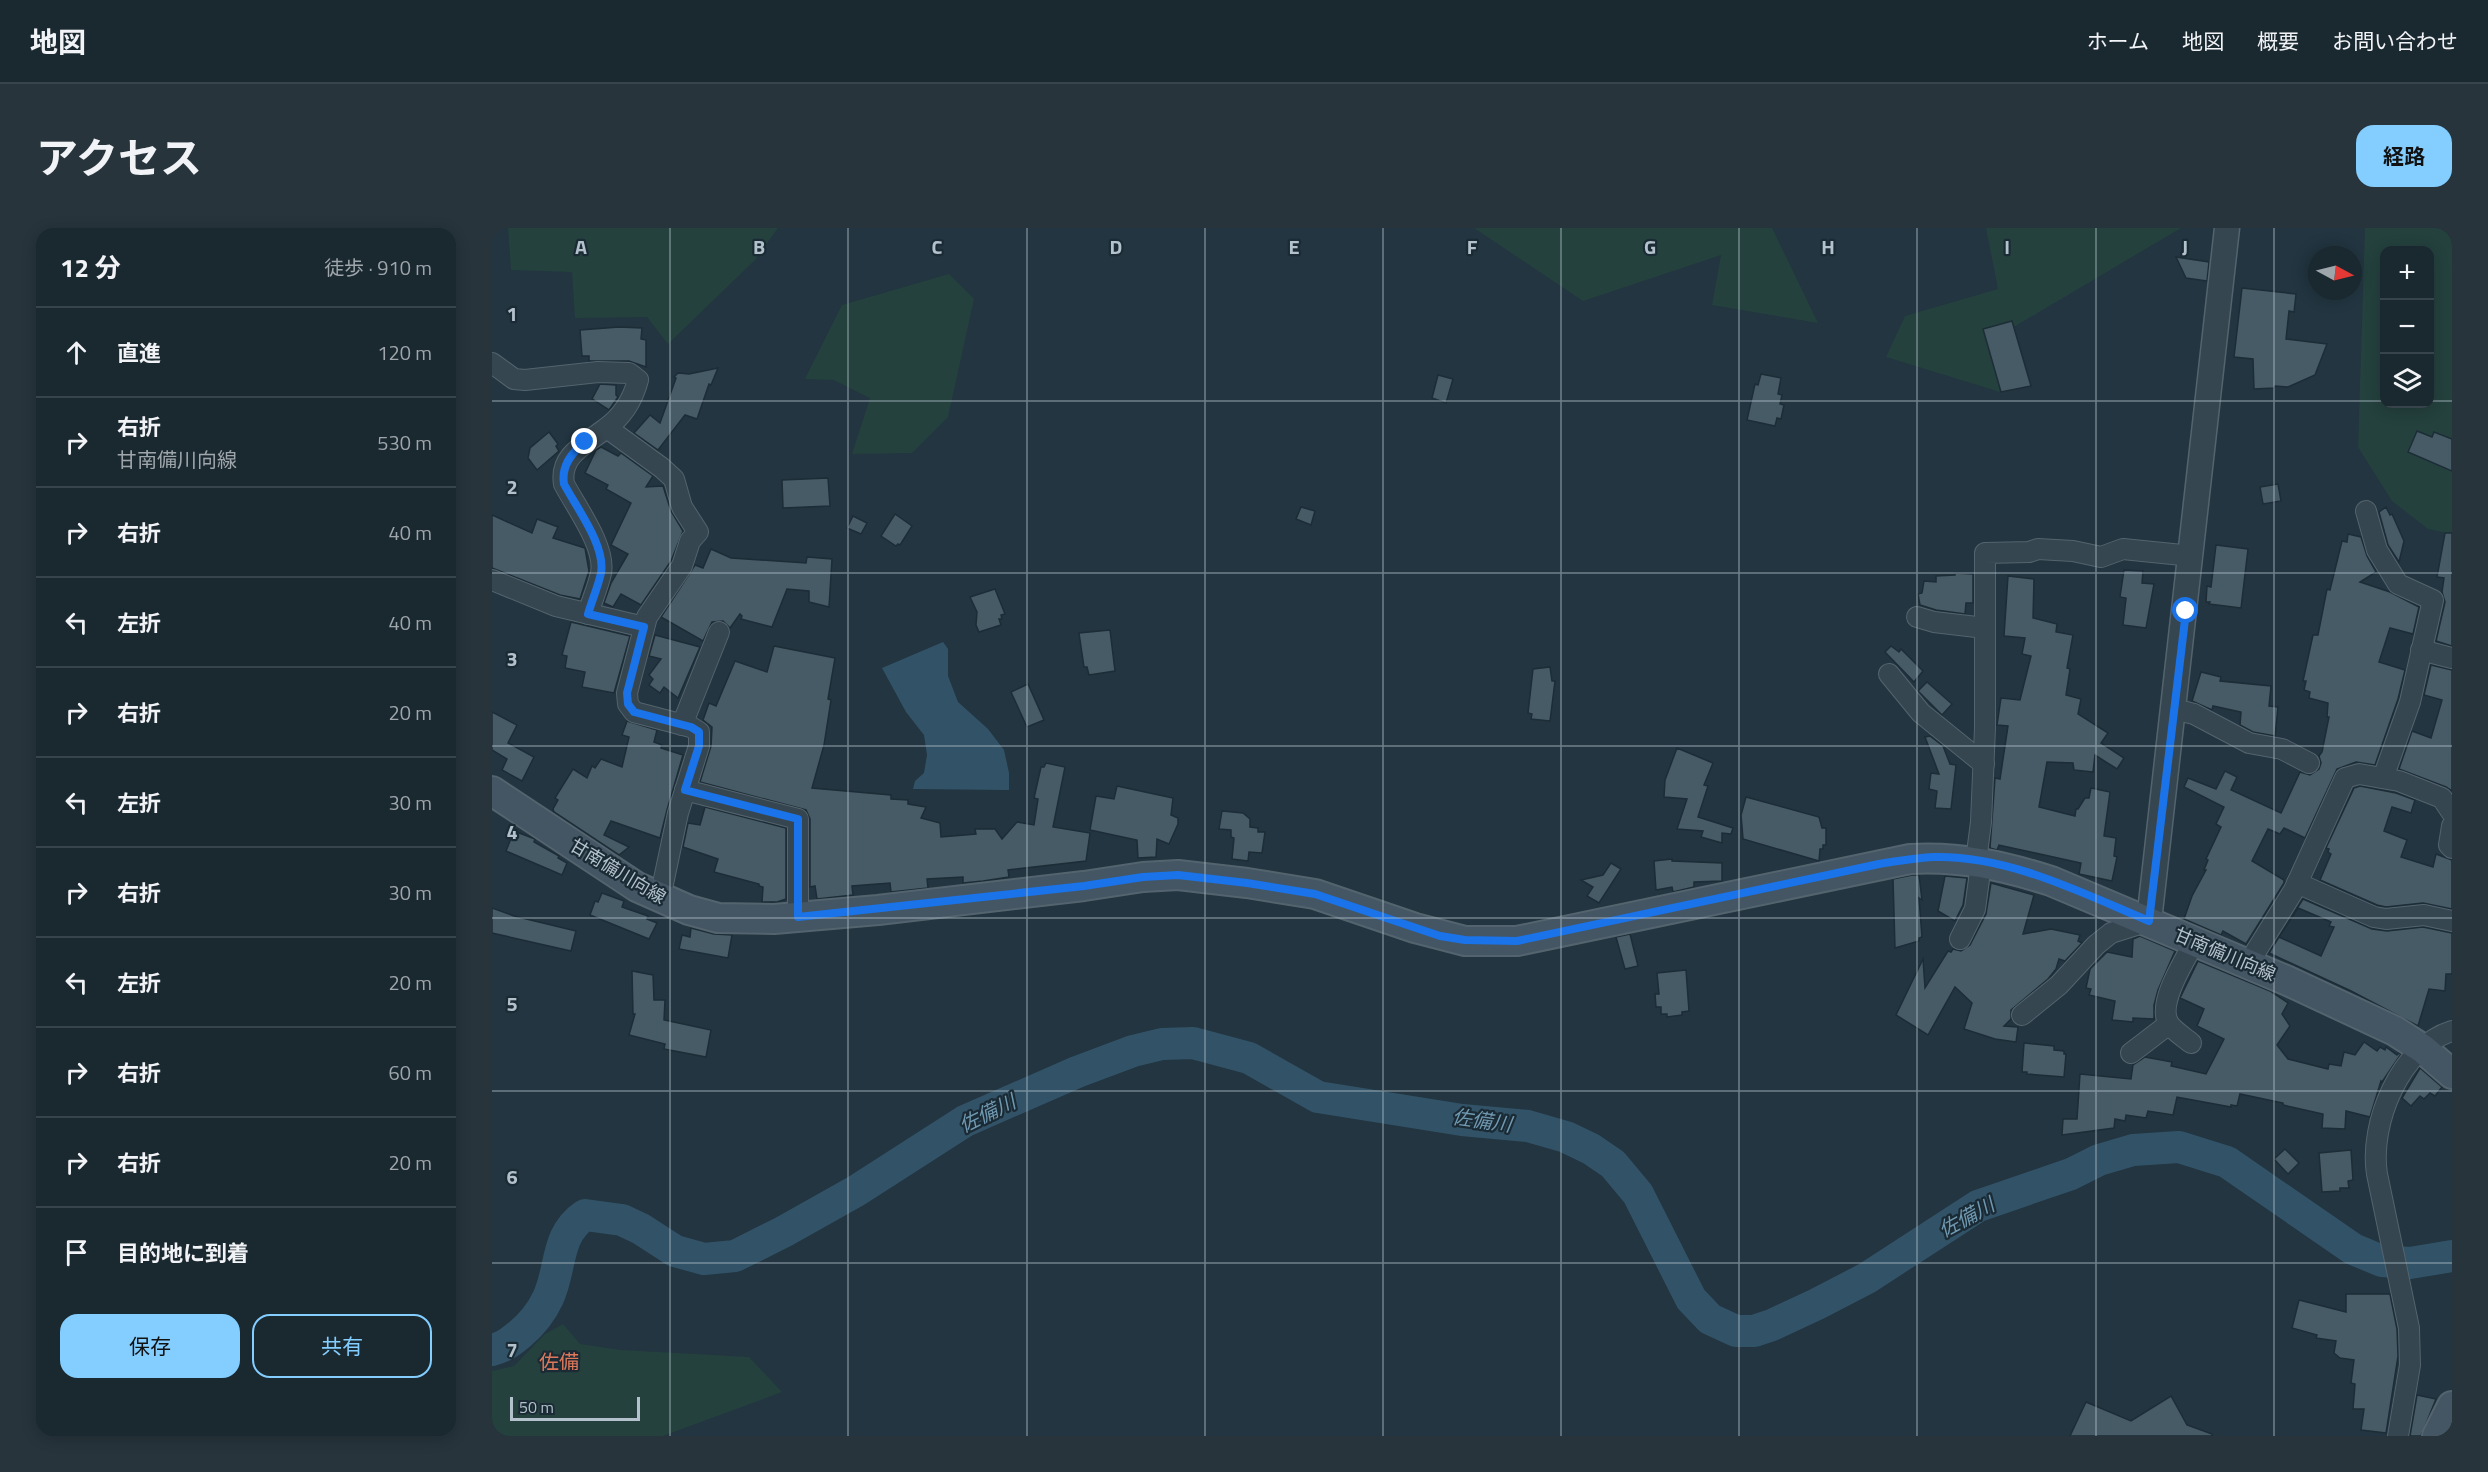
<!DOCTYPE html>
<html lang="ja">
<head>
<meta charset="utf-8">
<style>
	body { margin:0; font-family:"Titillium Web","Noto Sans JP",sans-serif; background:#27343c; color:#f1f3f6 }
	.controls { position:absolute; right:18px; top:18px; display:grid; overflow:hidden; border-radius:12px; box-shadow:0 3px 15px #0003 }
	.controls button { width:54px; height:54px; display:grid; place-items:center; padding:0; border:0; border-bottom:2px solid #38444c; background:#1a2830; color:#f1f3f6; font:30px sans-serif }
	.compass { position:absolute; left:1816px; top:18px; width:54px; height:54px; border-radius:50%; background:#1a2830; box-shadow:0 3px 15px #0003; rotate:97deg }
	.scale { position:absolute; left:18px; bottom:15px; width:130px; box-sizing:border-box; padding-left:6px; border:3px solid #b2c1cb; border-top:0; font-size:16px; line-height:21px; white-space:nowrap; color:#b2c1cb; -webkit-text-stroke:4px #1b2b35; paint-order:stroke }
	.stop { position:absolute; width:18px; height:18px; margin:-14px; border:4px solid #1a73e8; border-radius:50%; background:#fff }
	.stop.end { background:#1a73e8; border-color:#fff; box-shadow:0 2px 6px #0008 }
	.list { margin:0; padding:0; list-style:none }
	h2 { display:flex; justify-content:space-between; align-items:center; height:78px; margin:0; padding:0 24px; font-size:26px }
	h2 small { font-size:20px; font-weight:400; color:#9fa6ab }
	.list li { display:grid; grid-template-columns:39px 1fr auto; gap:18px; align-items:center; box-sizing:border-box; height:90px; padding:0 24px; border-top:2px solid #38444c }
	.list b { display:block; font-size:22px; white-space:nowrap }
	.list p { margin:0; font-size:20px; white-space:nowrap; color:#9fa6ab }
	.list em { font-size:20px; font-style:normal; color:#9fa6ab }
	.actions { display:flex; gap:12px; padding:18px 24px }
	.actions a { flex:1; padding:14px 0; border:2px solid #83cdff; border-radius:18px; text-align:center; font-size:21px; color:#83cdff }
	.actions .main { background:#83cdff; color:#111 }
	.icon { flex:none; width:33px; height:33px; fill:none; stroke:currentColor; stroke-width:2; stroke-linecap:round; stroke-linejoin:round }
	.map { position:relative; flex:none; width:1960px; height:1208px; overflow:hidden; border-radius:18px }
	header { display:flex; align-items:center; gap:36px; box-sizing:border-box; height:84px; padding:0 30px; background:#1a2830; border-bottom:2px solid #38444c }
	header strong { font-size:28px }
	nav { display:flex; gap:33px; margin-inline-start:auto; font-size:21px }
	.intro { display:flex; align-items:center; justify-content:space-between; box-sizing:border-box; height:144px; padding:0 36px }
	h1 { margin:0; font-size:42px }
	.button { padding:15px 27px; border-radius:18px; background:#83cdff; color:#111; font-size:21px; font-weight:700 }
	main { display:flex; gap:36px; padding:0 36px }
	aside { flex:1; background:#1a2830; border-radius:18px; box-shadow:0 3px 15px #0003 }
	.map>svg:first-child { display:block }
	.green { fill:#24413e; fill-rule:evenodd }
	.water { fill:#325367 }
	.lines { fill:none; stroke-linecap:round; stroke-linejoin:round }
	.river { stroke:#325367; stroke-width:32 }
	.building { fill:#465b66; stroke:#1d2d37; stroke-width:1.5 }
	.minor-casing { stroke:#54646e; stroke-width:22 }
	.tertiary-casing { stroke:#54646e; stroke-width:27 }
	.secondary-casing { stroke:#54646e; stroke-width:32 }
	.minor { stroke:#364650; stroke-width:20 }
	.tertiary { stroke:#364650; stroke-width:24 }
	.secondary { stroke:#445663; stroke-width:28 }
	.route { stroke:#1a73e8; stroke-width:8 }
	.grid { fill:none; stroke:#b2c1cb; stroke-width:1.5; stroke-opacity:0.55 }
	.labels { text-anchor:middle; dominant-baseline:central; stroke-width:4.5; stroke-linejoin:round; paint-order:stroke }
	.street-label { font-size:18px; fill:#b2c1cb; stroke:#1b2b35 }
	.water-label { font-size:20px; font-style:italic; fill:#7099b1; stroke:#1b2b35 }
	.neighbourhood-label { font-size:20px; fill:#de785a; stroke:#1b2b35 }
	.grid-label { font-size:20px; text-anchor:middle; font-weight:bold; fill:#b2c1cb; stroke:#1b2b35; stroke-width:4.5; stroke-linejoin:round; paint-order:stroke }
</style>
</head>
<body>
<header>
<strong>地図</strong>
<nav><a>ホーム</a><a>地図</a><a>概要</a><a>お問い合わせ</a></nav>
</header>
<div class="intro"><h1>アクセス</h1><a class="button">経路</a></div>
<main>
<aside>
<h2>12 分<small>徒歩 · 910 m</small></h2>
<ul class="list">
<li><svg class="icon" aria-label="ahead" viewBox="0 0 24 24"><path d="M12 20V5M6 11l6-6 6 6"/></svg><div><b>直進</b></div><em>120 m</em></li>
<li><svg class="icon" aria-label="right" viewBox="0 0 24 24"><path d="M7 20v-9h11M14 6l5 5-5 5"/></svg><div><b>右折</b><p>甘南備川向線</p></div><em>530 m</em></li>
<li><svg class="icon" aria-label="right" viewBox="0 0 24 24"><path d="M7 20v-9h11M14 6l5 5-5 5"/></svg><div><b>右折</b></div><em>40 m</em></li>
<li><svg class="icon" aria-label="left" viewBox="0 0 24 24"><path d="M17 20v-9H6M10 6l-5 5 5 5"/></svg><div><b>左折</b></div><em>40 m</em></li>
<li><svg class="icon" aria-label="right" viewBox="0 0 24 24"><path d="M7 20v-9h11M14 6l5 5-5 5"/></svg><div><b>右折</b></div><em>20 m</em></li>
<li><svg class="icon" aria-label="left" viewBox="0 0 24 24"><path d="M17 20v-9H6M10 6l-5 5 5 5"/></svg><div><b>左折</b></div><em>30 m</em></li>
<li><svg class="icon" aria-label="right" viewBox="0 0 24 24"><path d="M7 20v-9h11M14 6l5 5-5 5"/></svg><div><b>右折</b></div><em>30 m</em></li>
<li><svg class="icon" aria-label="left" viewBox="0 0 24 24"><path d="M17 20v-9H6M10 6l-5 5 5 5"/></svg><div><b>左折</b></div><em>20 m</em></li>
<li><svg class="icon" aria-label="right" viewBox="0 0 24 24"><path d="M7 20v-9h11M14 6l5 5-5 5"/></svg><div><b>右折</b></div><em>60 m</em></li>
<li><svg class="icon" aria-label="right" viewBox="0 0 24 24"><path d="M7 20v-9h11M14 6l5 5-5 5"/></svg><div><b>右折</b></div><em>20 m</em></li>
<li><svg class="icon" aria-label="arrive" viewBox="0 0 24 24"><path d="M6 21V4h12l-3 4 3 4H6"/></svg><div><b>目的地に到着</b></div></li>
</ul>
<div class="actions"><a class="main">保存</a><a>共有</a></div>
</aside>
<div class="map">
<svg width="1960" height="1208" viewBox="0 0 1960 1208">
	<rect width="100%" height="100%" fill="#223540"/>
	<g class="green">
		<path d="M16 0H286L263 32 176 116 155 89 83 90 80 44 19 42Z"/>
		<path d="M982 0H1280L1326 95 1220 77 1229 27 1091 73Z"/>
		<path d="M1494 0H1689L1498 113 1508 164 1394 129 1413 88 1506 61Z"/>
		<path d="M1873 0H1960V306L1936 301 1900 273 1866 219ZM1892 22H1938V176H1892Z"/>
		<path d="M457 46 482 71 456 189 420 225 360 226 378 170 342 152 313 151 350 77Z"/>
		<path d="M71 1096 88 1116 129 1122 257 1129 290 1164 171 1208H0V1143L22 1138 53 1106Z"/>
	</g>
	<path class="water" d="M451 414 456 421V448L466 474 496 501 512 522 517 545V562L421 561 423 553 432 545 435 527 432 507 414 484 390 440Z"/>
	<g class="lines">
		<path class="river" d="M0 1122C12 1119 18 1114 28 1106 40 1096 49 1085 56 1070 70 1040 63 1007 93 987L130 992 149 1001 183 1023 212 1031 243 1028 291 1004 364 963 473 893 585 844 641 823 670 816 701 815 757 830 826 869 970 892 1036 898 1074 909 1099 921 1121 936 1146 966 1199 1071 1218 1091 1244 1103H1262L1280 1097 1325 1076 1375 1050 1486 978 1579 946 1607 932 1641 922 1687 919 1735 934 1861 1021 1890 1033 1918 1035 1960 1028"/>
	</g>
	<g class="building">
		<path d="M1684 29 1717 34 1715 53 1694 50Z"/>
		<path d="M1750 60 1804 66 1802 84 1797 83 1794 111 1835 116 1823 147 1796 159 1783 158 1782 160 1762 161 1761 131 1742 129Z"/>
		<path d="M1520 93 1539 158 1509 164 1491 101Z"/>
		<path d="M127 99 150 100 149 111 154 112V139L137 133H97V128H90L88 102Z"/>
		<path d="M226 140 219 157 217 156 205 191 193 187 166 222 142 205 158 187 168 195 184 150 182 149 186 145 197 146Z"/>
		<path d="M1269 146 1289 150 1286 166 1290 167 1288 176 1292 177 1289 191 1285 190 1283 198 1255 192 1263 156 1266 157Z"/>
		<path d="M946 147 961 151 954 175 940 170Z"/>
		<path d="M108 156 124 157V167L126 169 117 182 100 171Z"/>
		<path d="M1925 203 1940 209 1942 204 1960 211V243L1916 224Z"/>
		<path d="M57 204 66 216 64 218 67 223 45 242 36 230 38 220Z"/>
		<path d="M109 219 126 228 129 225 161 248 154 259 171 258 179 283 191 303 179 333 149 377 129 366 121 379 112 375 119 355 136 326 119 317 139 275 114 261 116 257 93 245 104 222Z"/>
		<path d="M336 250 338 278 291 280 290 252Z"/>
		<path d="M1786 256 1789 273 1771 276 1768 259Z"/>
		<path d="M809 279 823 283 819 297 804 291Z"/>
		<path d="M1894 279 1898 287 1900 286 1912 313 1907 334 1896 317 1887 284Z"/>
		<path d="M403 286 420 298 408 317 406 316 404 318 389 308Z"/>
		<path d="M0 287 40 305 45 291 66 299 61 310 93 320 97 343 88 371 68 367 0 340Z"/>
		<path d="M361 288 375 295 369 306 355 300Z"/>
		<path d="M1953 305H1960V418L1944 413 1953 374 1950 364 1952 350 1945 349Z"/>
		<path d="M1856 306 1869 309 1875 328 1884 344 1868 354 1898 364 1927 379 1921 406 1898 400 1887 434 1913 442 1906 471 1883 537 1864 534 1845 541 1813 610 1792 600 1788 606 1776 601 1760 633 1792 652V655L1754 716 1731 703 1729 707 1692 691 1700 668 1714 642H1712L1716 632 1714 631 1729 599 1724 596 1732 579 1692 559 1696 550 1724 561 1733 543 1745 549 1739 562 1789 585 1808 544 1818 547 1827 541 1829 535 1827 528 1830 524 1837 489H1835L1836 475 1817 470 1818 464 1812 462 1814 453H1811L1821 407H1826L1835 361 1838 362 1850 313 1855 314Z"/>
		<path d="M1724 317 1756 321 1749 380 1717 376 1718 374H1714L1715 358 1719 359Z"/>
		<path d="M219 321 239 330 314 335 315 329 340 331 337 379 317 374V363L295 361 280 399 249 391 250 388 248 386 238 400 231 393 220 394 211 413 169 389 203 337 211 340Z"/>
		<path d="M1632 342 1651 343 1650 355 1662 356 1654 400 1631 397 1634 370 1628 369Z"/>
		<path d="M1463 345 1481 346V375H1474L1473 386 1444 382 1428 377 1426 366 1430 365 1432 353 1444 354V348L1463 347Z"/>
		<path d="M1516 348 1542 351 1541 390 1565 396 1564 404 1581 407 1575 440 1578 441 1574 467 1589 471 1586 486 1616 505 1609 515 1632 530 1625 541 1603 527 1601 544 1582 542 1581 535 1555 534 1547 579 1583 588 1584 581H1586L1593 570H1597L1599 560 1618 564 1612 608 1624 610 1622 628 1625 629 1620 653 1587 646 1589 635 1507 617 1505 622 1498 620 1503 550 1508 551 1516 498 1505 497 1509 470 1528 472 1539 428 1530 426 1533 410 1512 408Z"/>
		<path d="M503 361 513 386 509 387 510 391H507L509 397 487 404 484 397 485 384 478 369Z"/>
		<path d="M79 394 138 408 122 465 90 459 93 444 73 440 75 428 70 427Z"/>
		<path d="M618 402 623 443 597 447 595 439H592L587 405Z"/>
		<path d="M163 407 208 419 186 470 172 459 168 465 157 457 161 451 157 447 169 431 157 428Z"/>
		<path d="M282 418 343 430 336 471 339 472 332 517 320 560 399 567V571L416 572V576L434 579 429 590 448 595 449 609 484 606 483 601H503L510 611 525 594 542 597 546 571 542 570 549 539H552L554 535 573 539 561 599 598 605 594 633 516 642 517 649 491 653 471 655V649L435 651 436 660 399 664 398 655 360 658 361 667 325 671 323 658 318 659V591L314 582 208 554 219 518 220 499 211 492 217 475 224 478 243 433 275 444Z"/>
		<path d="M1399 418 1407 424 1409 421 1431 443 1422 454 1393 424Z"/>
		<path d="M1939 437 1960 442V563L1954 559 1907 541 1920 503 1939 510 1950 472 1932 467Z"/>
		<path d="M1058 439 1060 453H1063L1058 493 1039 491 1040 486 1036 485 1041 441Z"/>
		<path d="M1709 444 1729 449 1728 453 1779 458 1777 478 1786 479 1783 508 1761 504 1748 497 1749 484 1721 478 1720 482 1700 473Z"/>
		<path d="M1435 454 1460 476 1450 487 1426 463Z"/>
		<path d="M536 456 552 492 535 499 519 464Z"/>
		<path d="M0 484 25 497 16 515 42 529 30 553 10 542 15 531 0 522Z"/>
		<path d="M135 493 165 502 162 514 170 517 169 520 191 527 175 582 168 610 119 593 112 607 137 619 127 627 62 584 61 581 66 572 63 570 81 541 95 550 100 538 103 540 109 531 130 539 137 509 130 507Z"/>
		<path d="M1438 508 1451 518 1458 536 1464 537 1459 581 1443 580 1445 563 1437 561 1439 545 1447 546 1433 509Z"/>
		<path d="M1185 520 1221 535 1212 557 1216 558 1206 589 1241 600 1239 606 1230 605V615L1209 609 1211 603 1185 601 1195 571 1172 569 1173 552Z"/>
		<path d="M625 558 681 570 679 587 686 590V596L677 616 665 611 664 629 646 630 645 612 598 602 604 568 622 571Z"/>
		<path d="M1868 558 1904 565 1923 572 1919 585 1900 579 1892 603 1915 612 1909 629 1941 639 1944 626 1960 632V681L1931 675 1894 679 1885 677 1828 652 1839 626 1836 624 1837 621 1834 620 1862 560Z"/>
		<path d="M1254 569 1327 589 1330 600H1334V617H1331V621H1328L1327 633 1251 611 1249 587Z"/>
		<path d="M213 579 294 600V671L285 674H270L271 659 267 658V656L222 644 226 631 191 619 196 595 208 597Z"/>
		<path d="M730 583 751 585 758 591V599L766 600V604H773L770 625 757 624 756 633 740 631 742 610 739 609V602L727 601Z"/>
		<path d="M22 603 43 611 42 614 67 628 66 630 75 635 70 647 14 623Z"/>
		<path d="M1180 631V633L1230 635V653L1202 654V659L1181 664 1180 659 1164 662 1162 633Z"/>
		<path d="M1119 635 1129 641 1107 675 1095 668 1101 659 1089 652 1111 647Z"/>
		<path d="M1420 647H1427L1430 672 1427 670 1430 709 1427 710V713L1403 720 1401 651Z"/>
		<path d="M1453 648 1475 650 1471 677 1463 693 1446 683Z"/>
		<path d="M1499 655 1542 667 1531 706 1559 701 1588 707 1586 713 1590 715 1573 733 1567 731 1564 741 1556 751 1519 782V791L1512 798 1526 799 1524 814 1503 811 1472 801 1480 775 1463 759 1436 807 1404 787 1431 731 1433 760 1456 723 1459 724 1461 721 1469 723 1478 717 1494 686Z"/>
		<path d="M110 665 132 673 130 679 156 688 155 691 165 695 157 711 98 687 103 673 106 674Z"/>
		<path d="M1811 671 1880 701 1895 703 1931 699 1960 705V746H1954L1953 763 1937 761 1926 798 1859 763 1777 725 1787 709 1829 728 1842 699 1837 698 1839 694 1806 680 1787 709Z"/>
		<path d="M0 680 22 688 84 703 79 723 0 705Z"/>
		<path d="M199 700 222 706 240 707 236 730 187 721 190 707 198 709Z"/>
		<path d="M1138 706 1146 738 1133 741 1124 709Z"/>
		<path d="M1648 708 1683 723 1666 762 1662 777V791L1641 790V794L1620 792 1623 773 1597 767 1599 761 1594 760 1598 741 1615 724 1640 729 1641 711Z"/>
		<path d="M1706 733 1778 763 1796 775 1790 786 1798 798 1785 817 1796 831 1836 841 1837 836 1849 838 1852 824 1863 827 1872 814 1885 823 1888 819 1893 822 1894 819 1905 827 1907 825 1909 826 1890 854 1889 853 1878 889 1854 883 1853 901 1830 900 1831 886 1791 877V875L1748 866 1745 878 1739 877V879L1685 869 1681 887 1656 883 1654 890 1634 887 1633 893 1623 891 1622 900 1570 907 1571 891H1585L1588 846 1639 851 1641 837 1653 829 1680 834 1679 838 1714 846 1732 811 1705 798 1712 781 1688 770Z"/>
		<path d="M1194 742 1197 783 1190 784V787L1175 789V786H1169V779H1164L1163 766H1167L1165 745Z"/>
		<path d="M140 743 161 747 162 772H173L172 792 219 802 214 829 172 821 173 816 137 807 143 786H141Z"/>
		<path d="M1532 815 1562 818V822L1572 823V826H1574L1572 849 1535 846V844H1530Z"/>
		<path d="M1928 840 1950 859 1943 868 1938 865 1932 871 1928 868 1919 878 1910 870Z"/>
		<path d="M1793 921 1807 935 1796 946 1782 931Z"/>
		<path d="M1859 922 1861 952 1856 953 1857 960H1848V963L1830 964 1827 925Z"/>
		<path d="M1854 1066H1898L1905 1101 1906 1128 1894 1205 1869 1202 1872 1181H1861L1863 1156 1859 1155 1862 1132 1848 1130 1842 1125 1844 1113 1824 1110 1825 1107 1800 1100 1807 1072 1854 1084Z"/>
		<path d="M1925 1167 1944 1171 1929 1208H1918Z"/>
		<path d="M1679 1168 1695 1197 1720 1206V1208H1578L1594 1174 1639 1193Z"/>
	</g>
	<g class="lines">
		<g class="minor-casing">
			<g id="minor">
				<path d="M0 135 22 151 33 152 106 144 137 145 146 152C141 171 130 189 113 201 94 216 67 227 72 256 84 279 114 319 109 345 106 359 100 372 96 386"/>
				<path d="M115 200 170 240 182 251 190 279 206 304 198 313 190 338 155 389 135 465 136 476 142 484 199 499 207 504V518L186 585 168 670"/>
				<path d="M1874 283 1885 322 1906 356 1941 372 1918 474 1891 550"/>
				<path d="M0 352 64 378 152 399"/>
				<path d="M1425 389 1442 394 1493 400"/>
				<path d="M1929 422 1960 430"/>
				<path d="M1397 446 1429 485 1492 536"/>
				<path d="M1682 481 1702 486 1757 515 1790 521 1817 535"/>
				<path d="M190 497 227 404"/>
				<path d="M193 562 306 591V689"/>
				<path d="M1960 598 1957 617 1960 620"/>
				<path d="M1805 655 1882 689 1894 691 1932 687 1960 693"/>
				<path d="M1468 711 1483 681 1488 644 1484 633 1489 594 1493 500V325L1537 324 1546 321 1581 323 1609 329 1631 321 1700 328"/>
				<path d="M1756 736 1802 662 1853 550 1867 546 1907 553 1950 570 1960 585"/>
				<path d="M1530 787 1567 757 1604 717 1619 705 1657 693"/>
				<path d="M1699 815C1692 809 1682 803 1677 796 1664 776 1693 732 1703 713"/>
				<path d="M1639 825 1677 796"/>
				<path d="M1906 1208 1918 1137 1917 1100 1885 946C1877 896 1908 819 1960 803"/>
			</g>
		</g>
		<g class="tertiary-casing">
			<path id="tertiary" d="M1657 693 1735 0"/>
		</g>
		<g class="secondary-casing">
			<g id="secondary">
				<path d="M0 563 145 659 197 682 226 690 282 691 386 682 592 658 651 649 686 647 755 655 823 666 923 700 973 713H1025L1418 631C1468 628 1512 638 1559 653L1796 753 1903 803 1931 821 1960 846"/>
				<path d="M1945 1208 1960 1178"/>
			</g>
		</g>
		<use href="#minor" class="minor"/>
		<use href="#tertiary" class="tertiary"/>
		<use href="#secondary" class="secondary"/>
	</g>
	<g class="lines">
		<path class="route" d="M93 214C79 225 69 238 72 256 84 279 114 318 109 345 106 359 100 372 96 386L152 399 135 465 136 476 142 484 199 499 207 504V518L193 562 306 591V689L592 658 651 649 686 647 755 655 823 666 948 708 973 712 1025 713 1387 636C1405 633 1423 630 1442 629 1516 627 1590 665 1657 693L1694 383"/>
	</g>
	<path class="grid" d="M178 0V1208M356 0V1208M535 0V1208M713 0V1208M891 0V1208M1069 0V1208M1247 0V1208M1425 0V1208M1604 0V1208M1782 0V1208M0 173H1892M1938 173H1960M0 345H1960M0 518H1960M0 690H1960M0 863H1960M0 1035H1960"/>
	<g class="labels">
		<g class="street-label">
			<text transform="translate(126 643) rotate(31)">甘南備川向線</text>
			<text transform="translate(1733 726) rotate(23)">甘南備川向線</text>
		</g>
		<g class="water-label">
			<text transform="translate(495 885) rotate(-26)">佐備川</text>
			<text transform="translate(990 892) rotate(8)">佐備川</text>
			<text transform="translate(1474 989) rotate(-29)">佐備川</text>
		</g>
		<g class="neighbourhood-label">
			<text x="67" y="1133">佐備</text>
		</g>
	</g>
	<g class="grid-label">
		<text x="89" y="26">A</text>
		<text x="267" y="26">B</text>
		<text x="445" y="26">C</text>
		<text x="624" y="26">D</text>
		<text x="802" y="26">E</text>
		<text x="980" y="26">F</text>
		<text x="1158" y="26">G</text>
		<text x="1336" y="26">H</text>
		<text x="1515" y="26">I</text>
		<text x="1693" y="26">J</text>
		<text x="20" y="93">1</text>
		<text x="20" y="266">2</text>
		<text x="20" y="438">3</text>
		<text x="20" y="611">4</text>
		<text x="20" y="783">5</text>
		<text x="20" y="956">6</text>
		<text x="20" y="1129">7</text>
	</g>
</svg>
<div class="controls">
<button>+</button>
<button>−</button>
<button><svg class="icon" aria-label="layers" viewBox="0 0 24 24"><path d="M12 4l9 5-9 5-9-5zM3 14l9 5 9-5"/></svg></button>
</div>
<svg class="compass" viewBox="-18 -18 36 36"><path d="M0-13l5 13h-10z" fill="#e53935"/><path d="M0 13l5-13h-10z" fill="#9fa6ab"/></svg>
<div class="scale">50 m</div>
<div class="stop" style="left:1694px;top:383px"></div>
<div class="stop end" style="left:93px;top:214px"></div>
</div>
</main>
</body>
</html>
